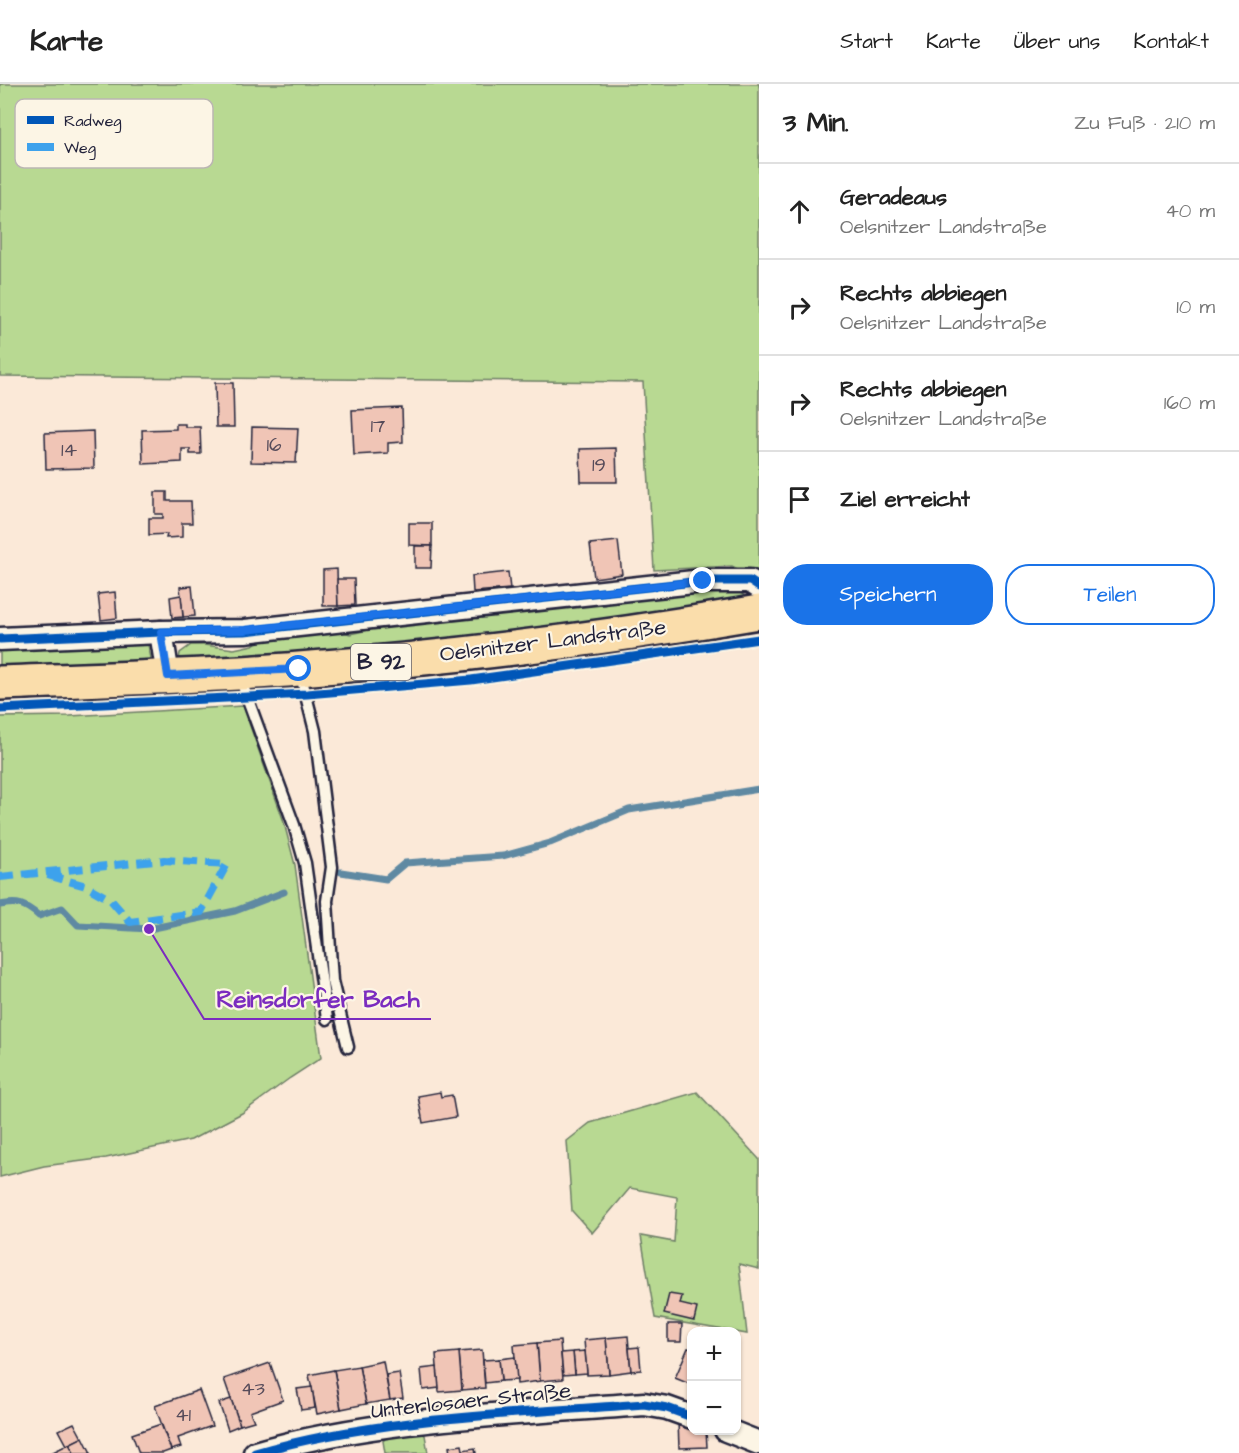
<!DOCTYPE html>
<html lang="de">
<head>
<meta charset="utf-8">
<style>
	body { margin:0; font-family:"Architects Daughter",sans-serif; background:#f2f2f2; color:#222 }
	.controls { position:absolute; right:18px; bottom:18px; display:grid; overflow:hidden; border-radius:12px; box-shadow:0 2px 4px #0004 }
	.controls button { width:54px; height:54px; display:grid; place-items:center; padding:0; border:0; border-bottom:2px solid #e0e0e0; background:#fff; color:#222; font:30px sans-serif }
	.stop { position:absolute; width:18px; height:18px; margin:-14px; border:4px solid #1a73e8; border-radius:50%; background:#fff }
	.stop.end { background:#1a73e8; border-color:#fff; box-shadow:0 2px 6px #0008 }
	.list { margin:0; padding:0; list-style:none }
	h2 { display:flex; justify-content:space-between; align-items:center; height:78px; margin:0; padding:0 24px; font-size:26px }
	h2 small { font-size:20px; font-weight:400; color:#767676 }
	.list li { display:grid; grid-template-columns:39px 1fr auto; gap:18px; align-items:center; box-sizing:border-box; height:96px; padding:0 24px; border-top:2px solid #e0e0e0 }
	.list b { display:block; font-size:22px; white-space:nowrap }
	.list p { margin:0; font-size:20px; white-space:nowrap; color:#767676 }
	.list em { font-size:20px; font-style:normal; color:#767676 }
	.actions { display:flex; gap:12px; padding:18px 24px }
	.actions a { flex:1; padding:14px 0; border:2px solid #1a73e8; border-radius:24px; text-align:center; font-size:21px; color:#1a73e8 }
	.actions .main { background:#1a73e8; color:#fff }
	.icon { flex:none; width:33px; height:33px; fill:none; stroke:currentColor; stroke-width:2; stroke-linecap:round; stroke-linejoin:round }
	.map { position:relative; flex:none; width:759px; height:1369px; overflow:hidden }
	header { display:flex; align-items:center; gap:36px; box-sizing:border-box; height:84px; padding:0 30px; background:#fff; border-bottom:2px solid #e0e0e0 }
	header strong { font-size:28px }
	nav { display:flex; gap:33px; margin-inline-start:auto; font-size:21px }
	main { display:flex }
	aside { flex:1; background:#fff }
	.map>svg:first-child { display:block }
	.green { fill:#b8d992; stroke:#6d7e66; stroke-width:1.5 }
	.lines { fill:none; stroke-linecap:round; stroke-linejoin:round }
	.stream { stroke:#5e89a2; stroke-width:7 }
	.building { fill:#f0c5b6; stroke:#22223b; stroke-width:1.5 }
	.lane-casing { stroke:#22223b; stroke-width:15 }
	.street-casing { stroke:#22223b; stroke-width:27 }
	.primary-casing { stroke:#22223b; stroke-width:38 }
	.lane { stroke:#fcf5e5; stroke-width:10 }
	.street { stroke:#fcf5e5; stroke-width:22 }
	.primary { stroke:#faddab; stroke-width:33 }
	.quiet { stroke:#3ea2ec; stroke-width:8; stroke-dasharray:15 8; stroke-linecap:butt }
	.cycleway-casing { stroke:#fcf5e5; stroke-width:13 }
	.cycleway { stroke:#0057b8; stroke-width:9 }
	.route { stroke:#1a73e8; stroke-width:8 }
	.labels { text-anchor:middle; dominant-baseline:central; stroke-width:4.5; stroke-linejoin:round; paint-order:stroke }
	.number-label { font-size:20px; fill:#564b5a }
	.shield { fill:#fcf5e5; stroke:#63616e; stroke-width:1.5 }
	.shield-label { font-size:21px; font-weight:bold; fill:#22223b }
	.street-label { font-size:22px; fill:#22223b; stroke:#fcf5e5 }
	.key { fill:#fcf5e5; stroke:#bbb6b2; stroke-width:1.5 }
	.key-label { font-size:16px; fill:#22223b }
	.leader { fill:none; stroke:#7b2cbf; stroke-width:2 }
	.callout-dot { fill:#7b2cbf; stroke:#fcf5e5; stroke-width:2 }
	.callout-label { font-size:24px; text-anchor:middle; font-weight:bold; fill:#7b2cbf; stroke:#fcf5e5; stroke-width:4.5; stroke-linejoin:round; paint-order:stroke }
</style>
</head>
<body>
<header>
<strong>Karte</strong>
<nav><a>Start</a><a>Karte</a><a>Über uns</a><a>Kontakt</a></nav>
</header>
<main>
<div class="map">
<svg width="759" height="1369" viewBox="0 0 759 1369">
	<rect width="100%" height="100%" fill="#fbe9d8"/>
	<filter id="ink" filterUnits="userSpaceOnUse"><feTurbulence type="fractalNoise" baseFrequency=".0167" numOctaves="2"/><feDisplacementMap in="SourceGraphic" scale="12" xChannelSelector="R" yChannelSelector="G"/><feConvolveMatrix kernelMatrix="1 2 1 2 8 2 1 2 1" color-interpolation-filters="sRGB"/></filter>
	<g filter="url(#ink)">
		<g class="green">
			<path d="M0 0H759V496L732 482 654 486 643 298 0 292Z"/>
			<path d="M685 505 739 507 746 514 420 561 183 577 179 576 180 569 191 561H204L234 565 253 561 263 553 338 546 350 550 373 545 395 537 589 519 605 521 619 516Z"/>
			<path d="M147 557 151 574 146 578 0 584V559Z"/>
			<path d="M243 622 283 735 295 781 321 974 290 994 242 1029 191 1056 106 1074 44 1082 0 1093V633L70 632Z"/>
			<path d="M697 1008 759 1075V1185L739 1180 747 1250 655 1234 641 1152 674 1158 677 1113 630 1104 592 1149 572 1127 567 1057 590 1039Z"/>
			<path d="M420 1348 425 1351 428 1369H385L383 1357 387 1353Z"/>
		</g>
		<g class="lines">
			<g class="stream">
				<path d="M341 788 386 795 405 779 503 772 550 759 629 726 759 705"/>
				<path d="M0 821C18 817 25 820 39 832L62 824 78 841 149 845 235 827 284 808"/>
			</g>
		</g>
		<g class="building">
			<path d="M215 299H233L234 343H216Z"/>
			<path d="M402 324 403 358 388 359V369L354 371 352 326Z"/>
			<path d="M176 340H185V343H200L201 370H190V365H182V378L143 380 142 346 176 345Z"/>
			<path d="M252 343 298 344 296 379 251 378Z"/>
			<path d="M93 347 94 384 46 385 45 349Z"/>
			<path d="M616 364 617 398H581L580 365Z"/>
			<path d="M155 408H167V417H191L192 439H182V453L166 454 167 450 149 451V434H163V430H155Z"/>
			<path d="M409 439H432V462L409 461Z"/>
			<path d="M618 457 622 490 594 494 590 460Z"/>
			<path d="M415 462H432L431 484H415Z"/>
			<path d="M337 485 338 522H323V486Z"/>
			<path d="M508 488 510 505 473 508 472 492Z"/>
			<path d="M337 495H354L355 521 338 522Z"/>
			<path d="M192 502 195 532 183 533 180 503Z"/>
			<path d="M115 508 117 534 101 536 98 510Z"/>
			<path d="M181 511 183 533 172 534 170 513Z"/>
			<path d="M440 1008 441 1013 452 1011 456 1033 423 1039 418 1012Z"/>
			<path d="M669 1210 682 1212 680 1220 697 1224 694 1237 664 1230Z"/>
			<path d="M668 1240H682L681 1258H668Z"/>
			<path d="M628 1252 631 1287 609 1290 606 1254Z"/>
			<path d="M606 1254 609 1290 587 1291 584 1256Z"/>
			<path d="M560 1257 563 1295 540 1297 537 1259Z"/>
			<path d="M537 1259 540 1297 517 1300 514 1261Z"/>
			<path d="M639 1263 641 1286 631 1287 629 1264Z"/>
			<path d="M688 1264 692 1265V1301L675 1294Z"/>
			<path d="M482 1266 485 1304 462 1306 459 1268Z"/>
			<path d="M585 1267 587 1289 575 1290 573 1268Z"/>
			<path d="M459 1268 462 1306 439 1308 436 1270Z"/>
			<path d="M573 1268 575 1290 563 1291 561 1269Z"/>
			<path d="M515 1273 517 1296 501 1297 499 1275Z"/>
			<path d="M499 1275 501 1297 485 1299 483 1276Z"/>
			<path d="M383 1277 390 1316 366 1320 359 1282Z"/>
			<path d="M270 1279 283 1316 250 1328 254 1337 240 1341 224 1295Z"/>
			<path d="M359 1282 366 1320 341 1325 334 1286Z"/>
			<path d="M437 1283 439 1304 423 1306 421 1285Z"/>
			<path d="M334 1286 341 1325 317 1330 309 1291Z"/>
			<path d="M399 1289 403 1314 390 1316 386 1291Z"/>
			<path d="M312 1303 315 1324 301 1326 297 1305Z"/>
			<path d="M199 1306 212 1342 178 1354 181 1363 171 1366 155 1322Z"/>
			<path d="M231 1315 240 1341 228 1346 219 1319Z"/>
			<path d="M678 1337 692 1342V1346L706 1347 707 1363 679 1364Z"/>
			<path d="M74 1339 82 1354 67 1361 59 1346Z"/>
			<path d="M161 1340 171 1366 163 1369H139L132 1350Z"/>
			<path d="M83 1353 91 1369H74L69 1360Z"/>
			<path d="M69 1360 74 1369H51Z"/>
			<path d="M462 1361 463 1366 475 1364 476 1369H450L449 1363Z"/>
		</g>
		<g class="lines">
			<g class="lane-casing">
				<g id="lane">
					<path d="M300 588 315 647 332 783 327 817 332 897 348 963"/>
					<path d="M240 594 294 741 305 779 327 935"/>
				</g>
			</g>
			<g class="street-casing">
				<g id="street">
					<path d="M161 548 168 592"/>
					<path d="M0 555 161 548 245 547 703 497H750L759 503"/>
					<path d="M726 1346 759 1359"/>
					<path d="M255 1369C379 1333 516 1330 644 1320L667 1324 692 1333"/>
				</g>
			</g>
			<g class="primary-casing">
				<path id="primary" d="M0 599C100 595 200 593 299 585 453 574 607 554 759 528"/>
			</g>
			<use href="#lane" class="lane"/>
			<use href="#street" class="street"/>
			<use href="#primary" class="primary"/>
			<path class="quiet" d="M0 793 164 776 227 780 201 828 130 838 111 816 86 802 41 789"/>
			<g class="cycleway-casing">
				<g id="cycleway">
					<path d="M0 555 161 548 245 547 703 497H750L759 503"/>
					<path d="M0 625 307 610 471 596 759 555"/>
					<path d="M255 1369C379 1333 516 1330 644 1320L667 1324 692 1333"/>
				</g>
			</g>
			<use href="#cycleway" class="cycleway"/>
		</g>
	</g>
	<g class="lines" filter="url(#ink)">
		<path class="route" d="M299 585 168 592 161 548 245 546 703 497"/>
	</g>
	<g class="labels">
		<g class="number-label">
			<text x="378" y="342">17</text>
			<text x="274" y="361">16</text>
			<text x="69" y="366">14</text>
			<text x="599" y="381">19</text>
			<text x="253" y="1305">43</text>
			<text x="183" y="1331">41</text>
		</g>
		<rect class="shield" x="351" y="560" width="60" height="36" rx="4.5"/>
		<g class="shield-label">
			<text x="381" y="578">B 92</text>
		</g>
		<g class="street-label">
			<text transform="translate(553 557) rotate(-7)">Oelsnitzer Landstraße</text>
			<text transform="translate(471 1317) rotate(-6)">Unterlosaer Straße</text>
		</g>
	</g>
	<rect x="15" y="15" width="198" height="69" rx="9" class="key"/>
	<rect x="27" y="32" width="27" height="8" fill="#0057b8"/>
	<rect x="27" y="59" width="27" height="8" fill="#3ea2ec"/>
	<g class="key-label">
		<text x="64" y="42">Radweg</text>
		<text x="64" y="69">Weg</text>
	</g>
	<path class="leader" d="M149 845L204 935H431"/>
	<circle class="callout-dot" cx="149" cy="845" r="6"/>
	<g class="callout-label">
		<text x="318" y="923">Reinsdorfer Bach</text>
	</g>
</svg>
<div class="controls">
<button>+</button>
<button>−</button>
</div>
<div class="stop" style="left:299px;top:585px"></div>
<div class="stop end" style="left:703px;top:497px"></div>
</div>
<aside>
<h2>3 Min.<small>Zu Fuß · 210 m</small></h2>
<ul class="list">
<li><svg class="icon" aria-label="ahead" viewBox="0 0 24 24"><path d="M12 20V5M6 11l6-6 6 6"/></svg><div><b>Geradeaus</b><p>Oelsnitzer Landstraße</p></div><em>40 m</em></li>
<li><svg class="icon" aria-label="right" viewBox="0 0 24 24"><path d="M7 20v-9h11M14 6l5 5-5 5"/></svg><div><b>Rechts abbiegen</b><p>Oelsnitzer Landstraße</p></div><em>10 m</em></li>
<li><svg class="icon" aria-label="right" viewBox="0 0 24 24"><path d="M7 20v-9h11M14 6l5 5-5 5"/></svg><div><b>Rechts abbiegen</b><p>Oelsnitzer Landstraße</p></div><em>160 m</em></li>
<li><svg class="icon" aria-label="arrive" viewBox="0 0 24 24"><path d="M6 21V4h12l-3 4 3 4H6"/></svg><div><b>Ziel erreicht</b></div></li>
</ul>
<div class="actions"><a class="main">Speichern</a><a>Teilen</a></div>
</aside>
</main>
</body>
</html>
